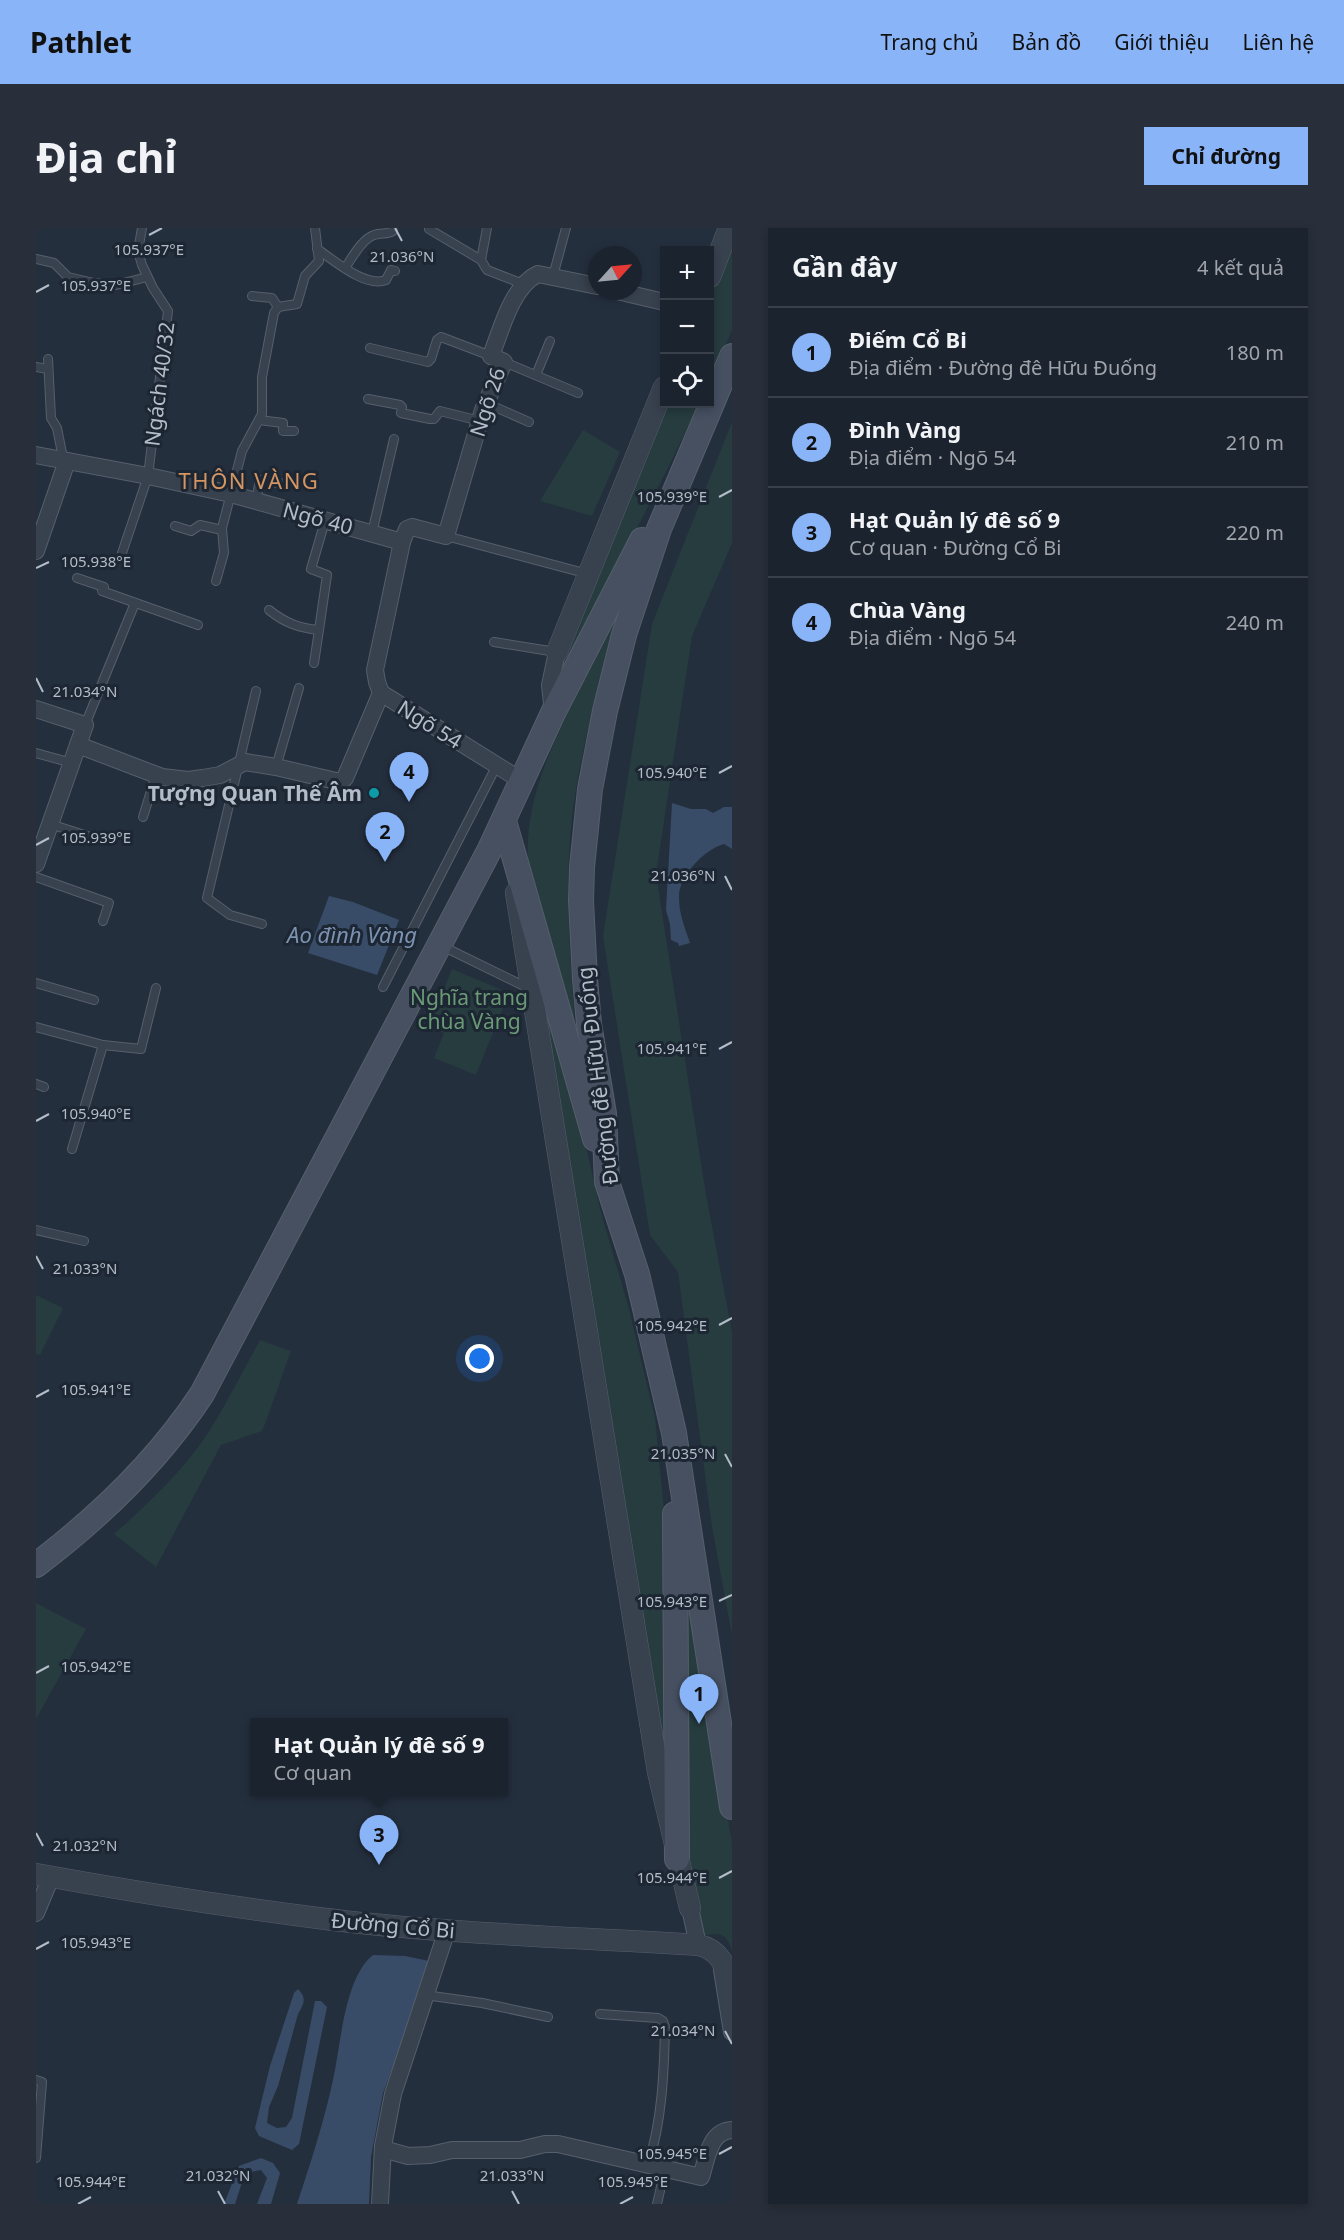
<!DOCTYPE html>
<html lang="vi">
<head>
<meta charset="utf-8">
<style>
	body { margin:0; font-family:"Noto Sans",sans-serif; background:#282f3a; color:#f1f3f6 }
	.controls { position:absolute; right:18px; top:18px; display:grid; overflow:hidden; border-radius:0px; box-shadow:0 3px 9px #0003 }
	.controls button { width:54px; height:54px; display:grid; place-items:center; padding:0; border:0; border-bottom:2px solid #39404a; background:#1b232e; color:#f1f3f6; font:30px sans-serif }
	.compass { position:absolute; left:552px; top:18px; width:54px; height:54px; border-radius:50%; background:#1b232e; box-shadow:0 3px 9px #0003; rotate:63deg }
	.you { position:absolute; left:444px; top:1131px; width:21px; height:21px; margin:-15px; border:4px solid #fff; border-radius:50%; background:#1a73e8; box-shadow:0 0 0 9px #1a73e833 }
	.badge { display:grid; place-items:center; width:39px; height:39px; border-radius:50%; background:#8ab4f8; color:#111; font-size:20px; font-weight:700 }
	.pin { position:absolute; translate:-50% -50px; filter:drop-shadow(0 2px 3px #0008) }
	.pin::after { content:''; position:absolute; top:32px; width:21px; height:18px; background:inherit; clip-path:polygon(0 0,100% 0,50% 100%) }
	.popup { position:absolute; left:214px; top:1490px; width:258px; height:78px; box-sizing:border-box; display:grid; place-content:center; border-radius:0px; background:#1b232e; filter:drop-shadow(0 2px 4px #0005); font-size:20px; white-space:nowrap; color:#a0a4aa }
	.popup b { font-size:22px; color:#f1f3f6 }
	.popup::after { content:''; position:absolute; left:50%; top:100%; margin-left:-12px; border:12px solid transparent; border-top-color:#1b232e }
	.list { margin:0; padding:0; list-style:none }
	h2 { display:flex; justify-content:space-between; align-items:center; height:78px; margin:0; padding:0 24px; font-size:26px }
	h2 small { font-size:20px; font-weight:400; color:#a0a4aa }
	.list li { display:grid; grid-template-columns:39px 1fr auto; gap:18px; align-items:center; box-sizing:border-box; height:90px; padding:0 24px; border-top:2px solid #39404a }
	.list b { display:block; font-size:22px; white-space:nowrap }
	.list p { margin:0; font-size:20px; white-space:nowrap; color:#a0a4aa }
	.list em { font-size:20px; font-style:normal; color:#a0a4aa }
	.icon { flex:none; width:33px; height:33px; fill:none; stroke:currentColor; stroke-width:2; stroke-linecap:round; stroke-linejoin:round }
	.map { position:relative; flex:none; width:696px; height:1976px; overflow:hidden; border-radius:0px }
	header { display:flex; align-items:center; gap:36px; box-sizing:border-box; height:84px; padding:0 30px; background:#8ab4f8; color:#111 }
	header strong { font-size:28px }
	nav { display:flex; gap:33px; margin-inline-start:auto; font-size:21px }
	.intro { display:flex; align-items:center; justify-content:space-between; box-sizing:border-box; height:144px; padding:0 36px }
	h1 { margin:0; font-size:42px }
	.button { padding:15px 27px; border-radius:0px; background:#8ab4f8; color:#111; font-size:21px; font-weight:700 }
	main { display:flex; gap:36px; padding:0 36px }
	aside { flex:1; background:#1b232e; border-radius:0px; box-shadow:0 3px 9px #0003 }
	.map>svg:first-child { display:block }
	.green { fill:#263c3f }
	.water { fill:#394c67 }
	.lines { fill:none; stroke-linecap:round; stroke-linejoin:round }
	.service-casing { stroke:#565f6c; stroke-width:10 }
	.minor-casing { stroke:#565f6c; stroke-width:18 }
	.tertiary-casing { stroke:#565f6c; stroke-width:22 }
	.secondary-casing { stroke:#565f6c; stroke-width:26 }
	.service { stroke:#38414e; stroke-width:8 }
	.minor { stroke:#38414e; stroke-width:16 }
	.tertiary { stroke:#38414e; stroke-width:21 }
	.secondary { stroke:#465061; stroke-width:24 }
	.ticks { fill:none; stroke:#b4bcc9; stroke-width:2 }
	.culture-dot { fill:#0f9aa8; stroke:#1d2633; stroke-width:2 }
	.labels { text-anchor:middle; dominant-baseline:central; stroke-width:6; stroke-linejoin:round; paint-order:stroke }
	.street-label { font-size:21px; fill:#b4bcc9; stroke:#1d2633 }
	.poi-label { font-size:21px; font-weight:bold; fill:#b4bcc9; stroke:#1d2633; text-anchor:end }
	.park-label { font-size:21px; fill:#6b9a76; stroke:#1d2633 }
	.neighbourhood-label { font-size:22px; letter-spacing:1.5px; fill:#d59563; stroke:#1d2633 }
	.water-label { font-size:22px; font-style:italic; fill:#7c92b1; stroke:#1d2633 }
	.ticks-label { font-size:15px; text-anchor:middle; fill:#b4bcc9; stroke:#1d2633; stroke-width:6; stroke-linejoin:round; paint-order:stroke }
</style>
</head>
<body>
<header>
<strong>Pathlet</strong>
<nav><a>Trang chủ</a><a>Bản đồ</a><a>Giới thiệu</a><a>Liên hệ</a></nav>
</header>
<div class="intro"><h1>Địa chỉ</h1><a class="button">Chỉ đường</a></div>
<main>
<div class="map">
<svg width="696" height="1976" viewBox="0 0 696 1976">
	<rect width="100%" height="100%" fill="#242f3e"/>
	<g class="green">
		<path d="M696 14V102L674 153V69Z"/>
		<path d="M631 176H663L631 242 534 429H530Z"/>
		<path d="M696 194V315L656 408 620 646 670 967 696 1104V1407L676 1299 642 1044 614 1007 567 708 616 396Z"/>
		<path d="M547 202 584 224 556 288 504 273Z"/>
		<path d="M591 359C570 435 545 512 536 590 527 671 536 752 542 832L492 635C487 559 531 489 563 423 573 402 582 380 591 359Z"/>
		<path d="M495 712 547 905 564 981 592 1077 619 1190 630 1302 629 1551Z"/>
		<path d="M416 741 473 765 440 847 398 830 408 805 393 798Z"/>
		<path d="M0 1067 27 1080 4 1127 0 1126Z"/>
		<path d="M224 1112 255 1123 229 1196 226 1203 185 1217 120 1339 78 1306C112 1276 147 1243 172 1205 191 1175 207 1143 224 1112Z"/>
		<path d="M0 1375 50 1401 0 1491Z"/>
		<path d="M656 1377 696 1615V1722C688 1701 682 1706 664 1708L652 1646 648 1547 653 1382Z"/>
	</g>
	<g class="water">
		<path d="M636 575 655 581H670L677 585 688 579H696V621L688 616C669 621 642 648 643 670 643 686 649 700 654 715L643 718 642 715 635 712 634 696 630 682Z"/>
		<path d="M293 668 317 674 363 692 341 747 272 725Z"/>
		<path d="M337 1727 369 1728 393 1733 375 1790 347 1865 335 1929 333 1976H261C275 1934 289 1891 298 1847 305 1814 309 1749 337 1727Z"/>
		<path d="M262 1761C271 1770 268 1776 262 1786L242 1858 233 1879 231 1895 241 1900 250 1899 256 1890 279 1773H285L291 1779 263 1916 256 1922 223 1908 219 1900 234 1838 258 1765Z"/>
		<path d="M225 1930 237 1935 244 1945 235 1976H221L231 1950 225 1942 209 1945 199 1976H188L203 1938Z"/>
	</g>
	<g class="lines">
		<g class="service-casing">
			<g id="service">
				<path d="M393 1 445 32 451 42 487 56"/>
				<path d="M281 21C298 32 329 60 350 52L355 42 359 43"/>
				<path d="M0 31 18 35 32 49 58 55 80 57 111 49"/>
				<path d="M445 32 451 0"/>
				<path d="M309 40C316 30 326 11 338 7 345 4 351 7 357 3"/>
				<path d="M517 48 530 0"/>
				<path d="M216 68 236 70 242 79"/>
				<path d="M334 120 392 134 395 131 401 112 405 109 455 128"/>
				<path d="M12 131 15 190 21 200 26 225 31 233"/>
				<path d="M468 134 542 165"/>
				<path d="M0 139 12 141"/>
				<path d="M500 147 514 113"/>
				<path d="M332 171 364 177 366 179 365 185 394 191H398L404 183 444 193"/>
				<path d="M450 175 493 194"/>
				<path d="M223 192 247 195V203H258"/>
				<path d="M220 273 224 252 248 256"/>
				<path d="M139 298 155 303 164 297 186 302"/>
				<path d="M336 305 358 211"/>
				<path d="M410 308 552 346"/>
				<path d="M86 325 112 248 132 83 117 60 106 37 102 23 106 0"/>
				<path d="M41 350 68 359 66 363 162 397"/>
				<path d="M180 353 188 325 186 300 206 223 226 186V149L238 85 242 79 261 76 269 48 283 33 279 0"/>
				<path d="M233 382C249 395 263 400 283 402L291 347 275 341 289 293"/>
				<path d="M458 414 520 424"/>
				<path d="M278 435 283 402"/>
				<path d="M220 463 171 670 194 687 226 696"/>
				<path d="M49 497 99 375"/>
				<path d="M0 525 36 535"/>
				<path d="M240 539 263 460"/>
				<path d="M107 589 120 547"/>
				<path d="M14 596 67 613"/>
				<path d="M0 649 73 675 67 693"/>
				<path d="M404 717 492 760"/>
				<path d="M0 755 58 772"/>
				<path d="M347 759 461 537"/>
				<path d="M0 799 67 817 36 921"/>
				<path d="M67 817 105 821 120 760"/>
				<path d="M0 856 8 859"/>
				<path d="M0 1002 48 1013"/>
				<path d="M389 1767 446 1775 512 1789"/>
				<path d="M564 1786 622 1790 627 1793 629 1799C628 1846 626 1893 612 1937"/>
				<path d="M0 1852 6 1854 0 1930"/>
				<path d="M621 1976 629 1941"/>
			</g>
		</g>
		<g class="minor-casing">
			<g id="minor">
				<path d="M581 63 628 74"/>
				<path d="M0 227 112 248 195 266 366 314 371 301 376 299 410 308 447 182 468 134 455 128C465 102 476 58 502 46L561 58"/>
				<path d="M0 323 31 233"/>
				<path d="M345 465 341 454 339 442 366 314"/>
				<path d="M0 481 49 497 0 636"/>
				<path d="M517 485 514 457 521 424"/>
				<path d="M42 517 126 549 152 552 167 550 184 547 209 534 240 539 304 554 309 550 345 465 486 553"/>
				<path d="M654 1680 662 1717"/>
				<path d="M0 1685 15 1649"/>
				<path d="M686 1742 696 1804"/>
				<path d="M347 1921 372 1928 394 1927 416 1922H484L509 1916H522L665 1949C671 1931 673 1903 696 1902"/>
				<path d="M344 1976 347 1918 357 1866 411 1702"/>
			</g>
		</g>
		<g class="tertiary-casing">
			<g id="tertiary">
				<path d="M674 49 693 0"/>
				<path d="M521 424 628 159"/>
				<path d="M480 665 622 1544 654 1680"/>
				<path d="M0 1646C94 1663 188 1678 282 1690 408 1706 536 1709 662 1717 683 1721 689 1737 696 1756"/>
			</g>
		</g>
		<g class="secondary-casing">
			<g id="secondary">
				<path d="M696 128 623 301 588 407 569 483 554 561 546 639 545 673 549 751 553 796 568 886 571 954 601 1046 638 1205 696 1579"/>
				<path d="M468 593 559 911"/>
				<path d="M639 1286 641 1631"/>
				<path d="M0 1337C65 1288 121 1234 166 1166L454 621 517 485 606 312"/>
			</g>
		</g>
		<use href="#service" class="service"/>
		<use href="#minor" class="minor"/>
		<use href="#tertiary" class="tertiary"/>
		<use href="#secondary" class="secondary"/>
	</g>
	<path class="ticks" d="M359 0 366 13M113 7 126 0M0 64 13 57M683 269 696 262M0 340 13 334M0 450 7 464M683 545 696 538M0 617 13 610M689 648 696 662M683 821 696 814M0 893 13 886M0 1028 7 1041M683 1097 696 1090M0 1169 13 1162M689 1226 696 1239M683 1373 696 1367M0 1445 13 1438M0 1605 7 1618M683 1650 696 1643M0 1721 13 1714M689 1803 696 1816M683 1926 696 1919M182 1963 189 1976M476 1963 483 1976M42 1976 55 1969M584 1976 597 1969"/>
	<circle class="culture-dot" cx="338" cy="565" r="6"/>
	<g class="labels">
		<g class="street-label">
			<text transform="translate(123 156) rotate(-83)">Ngách 40/32</text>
			<text transform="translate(451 174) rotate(-72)">Ngõ 26</text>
			<text transform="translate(282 290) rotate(15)">Ngõ 40</text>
			<text transform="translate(394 496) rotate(32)">Ngõ 54</text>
			<text transform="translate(561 848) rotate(-97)">Đường đê Hữu Đuống</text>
			<text transform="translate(357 1697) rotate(5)">Đường Cổ Bi</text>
		</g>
		<g class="poi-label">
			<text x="326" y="565">Tượng Quan Thế Âm</text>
		</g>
		<g class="park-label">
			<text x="433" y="769">Nghĩa trang<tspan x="433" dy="24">chùa Vàng</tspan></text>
		</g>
		<g class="neighbourhood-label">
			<text x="213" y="252">THÔN VÀNG</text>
		</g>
		<g class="water-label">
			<text x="316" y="706">Ao đình Vàng</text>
		</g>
	</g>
	<g class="ticks-label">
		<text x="113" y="27">105.937°E</text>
		<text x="366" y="34">21.036°N</text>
		<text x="60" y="63">105.937°E</text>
		<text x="636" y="274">105.939°E</text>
		<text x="60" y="339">105.938°E</text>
		<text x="49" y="469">21.034°N</text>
		<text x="636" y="550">105.940°E</text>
		<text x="60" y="615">105.939°E</text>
		<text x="647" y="653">21.036°N</text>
		<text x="636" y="826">105.941°E</text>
		<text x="60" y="891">105.940°E</text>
		<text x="49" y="1046">21.033°N</text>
		<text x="636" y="1103">105.942°E</text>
		<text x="60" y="1167">105.941°E</text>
		<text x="647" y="1231">21.035°N</text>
		<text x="636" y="1379">105.943°E</text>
		<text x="60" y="1444">105.942°E</text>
		<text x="49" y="1623">21.032°N</text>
		<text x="636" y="1655">105.944°E</text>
		<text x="60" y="1720">105.943°E</text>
		<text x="647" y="1808">21.034°N</text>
		<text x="636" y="1931">105.945°E</text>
		<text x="182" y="1953">21.032°N</text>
		<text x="476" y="1953">21.033°N</text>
		<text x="55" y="1959">105.944°E</text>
		<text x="597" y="1959">105.945°E</text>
	</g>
</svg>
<div class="controls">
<button>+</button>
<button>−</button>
<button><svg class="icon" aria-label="locate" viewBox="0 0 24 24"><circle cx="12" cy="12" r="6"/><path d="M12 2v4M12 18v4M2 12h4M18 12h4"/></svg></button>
</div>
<svg class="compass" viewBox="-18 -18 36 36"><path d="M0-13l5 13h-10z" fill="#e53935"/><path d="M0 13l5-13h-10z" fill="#a0a4aa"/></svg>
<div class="you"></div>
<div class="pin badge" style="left:663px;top:1496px">1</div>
<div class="pin badge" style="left:349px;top:634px">2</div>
<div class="pin badge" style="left:343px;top:1637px">3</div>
<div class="popup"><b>Hạt Quản lý đê số 9</b>Cơ quan</div>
<div class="pin badge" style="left:373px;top:574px">4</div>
</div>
<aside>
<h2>Gần đây<small>4 kết quả</small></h2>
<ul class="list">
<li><span class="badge">1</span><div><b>Điếm Cổ Bi</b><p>Địa điểm · Đường đê Hữu Đuống</p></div><em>180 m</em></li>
<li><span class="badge">2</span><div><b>Đình Vàng</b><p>Địa điểm · Ngõ 54</p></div><em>210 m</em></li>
<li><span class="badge">3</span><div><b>Hạt Quản lý đê số 9</b><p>Cơ quan · Đường Cổ Bi</p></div><em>220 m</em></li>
<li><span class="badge">4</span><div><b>Chùa Vàng</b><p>Địa điểm · Ngõ 54</p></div><em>240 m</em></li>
</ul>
</aside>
</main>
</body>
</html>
